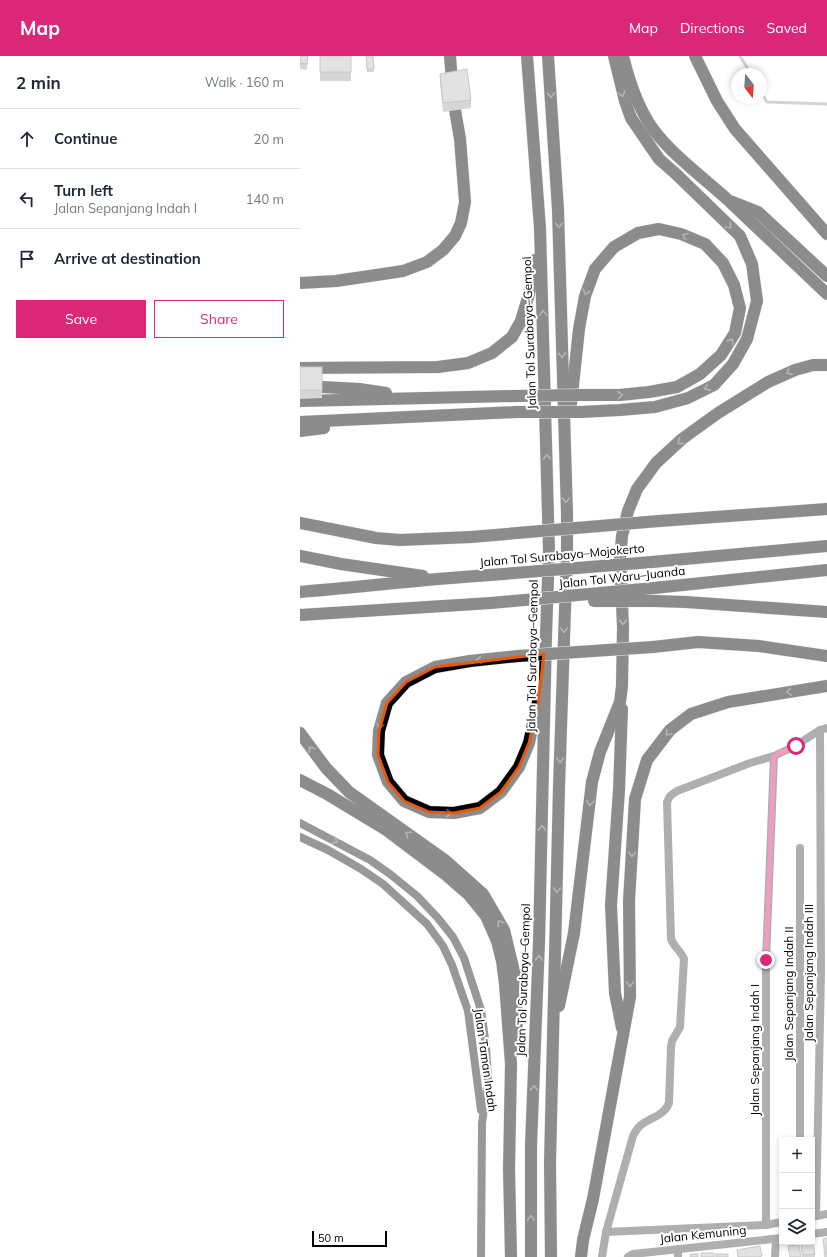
<!DOCTYPE html>
<html lang="en">
<head>
<meta charset="utf-8">
<style>
	body { margin:0; font-family:Mulish,sans-serif; background:#f2f2f3; color:#1f2937 }
	.controls { position:absolute; right:12px; bottom:12px; display:grid; overflow:hidden; border-radius:0px; box-shadow:0 2px 6px #0003 }
	.controls button { width:36px; height:36px; display:grid; place-items:center; padding:0; border:0; border-bottom:1px solid #e0e1e3; background:#fff; color:#1f2937; font:20px sans-serif }
	.compass { position:absolute; left:431px; top:12px; width:36px; height:36px; border-radius:50%; background:#fff; box-shadow:0 2px 6px #0003; rotate:163deg }
	.scale { position:absolute; left:12px; bottom:10px; width:75px; box-sizing:border-box; padding-left:4px; border:2px solid #000; border-top:0; font-size:11px; line-height:14px; white-space:nowrap; color:#000; -webkit-text-stroke:3px #fff; paint-order:stroke }
	.stop { position:absolute; width:12px; height:12px; margin:-9px; border:3px solid #db2777; border-radius:50%; background:#fff }
	.stop.end { background:#db2777; border-color:#fff; box-shadow:0 1px 4px #0008 }
	.list { margin:0; padding:0; list-style:none }
	h2 { display:flex; justify-content:space-between; align-items:center; height:52px; margin:0; padding:0 16px; font-size:17px }
	h2 small { font-size:13px; font-weight:400; color:#747a83 }
	.list li { display:grid; grid-template-columns:26px 1fr auto; gap:12px; align-items:center; box-sizing:border-box; height:60px; padding:0 16px; border-top:1px solid #e0e1e3 }
	.list b { display:block; font-size:15px; white-space:nowrap }
	.list p { margin:0; font-size:13px; white-space:nowrap; color:#747a83 }
	.list em { font-size:13px; font-style:normal; color:#747a83 }
	.actions { display:flex; gap:8px; padding:12px 16px }
	.actions a { flex:1; padding:9px 0; border:1px solid #db2777; border-radius:0px; text-align:center; font-size:14px; color:#db2777 }
	.actions .main { background:#db2777; color:#fff }
	.icon { flex:none; width:22px; height:22px; fill:none; stroke:currentColor; stroke-width:2; stroke-linecap:round; stroke-linejoin:round }
	.map { position:relative; flex:none; width:527px; height:1201px; overflow:hidden }
	header { display:flex; align-items:center; gap:24px; box-sizing:border-box; height:56px; padding:0 20px; background:#db2777; color:#fff }
	header strong { font-size:19px }
	nav { display:flex; gap:22px; margin-inline-start:auto; font-size:14px }
	main { display:flex }
	aside { flex:1; background:#fff }
	.map>svg:first-child { display:block }
	.lines { fill:none; stroke-linecap:round; stroke-linejoin:round }
	.stream { stroke:#9d9d9d; stroke-width:3 }
	.highway-casing { stroke:#dbdbdb; stroke-width:13 }
	.street { stroke:#4f4f4f; stroke-width:8 }
	.secondary { stroke:#1c1c1c; stroke-width:8 }
	.highway { stroke:#000; stroke-width:12 }
	.highway-bridge-casing { stroke:#dbdbdb; stroke-width:13; stroke-linecap:butt }
	.highway-bridge { stroke:#000; stroke-width:12 }
	.wall { fill:#a4a4a4 }
	.building { fill:#bfbfbf; stroke:#868686 }
	.oneway { stroke:#595959 }
	.oneway2 { stroke:#606060 }
	.route { stroke:#db2777; stroke-width:5 }
	.marked { fill:none; stroke:#e8590c; stroke-width:3; stroke-linejoin:round }
	.labels { text-anchor:middle; dominant-baseline:central; stroke-width:4; stroke-linejoin:round; paint-order:stroke }
	.street-label { font-size:12px; fill:#000; stroke:#fff }
</style>
</head>
<body>
<header>
<strong>Map</strong>
<nav><a>Map</a><a>Directions</a><a>Saved</a></nav>
</header>
<main>
<aside>
<h2>2 min<small>Walk · 160 m</small></h2>
<ul class="list">
<li><svg class="icon" aria-label="ahead" viewBox="0 0 24 24"><path d="M12 20V5M6 11l6-6 6 6"/></svg><div><b>Continue</b></div><em>20 m</em></li>
<li><svg class="icon" aria-label="left" viewBox="0 0 24 24"><path d="M17 20v-9H6M10 6l-5 5 5 5"/></svg><div><b>Turn left</b><p>Jalan Sepanjang Indah I</p></div><em>140 m</em></li>
<li><svg class="icon" aria-label="arrive" viewBox="0 0 24 24"><path d="M6 21V4h12l-3 4 3 4H6"/></svg><div><b>Arrive at destination</b></div></li>
</ul>
<div class="actions"><a class="main">Save</a><a>Share</a></div>
</aside>
<div class="map">
<svg width="527" height="1201" viewBox="0 0 527 1201">
	<rect width="100%" height="100%" fill="#fff"/>
	<g class="lines">
		<g class="stream">
			<path d="M440 0 451 18"/>
			<path d="M461 36 467 46 527 48"/>
		</g>
		<g class="highway-casing">
			<g id="highway">
				<path d="M150 0 152 25"/>
				<path d="M227 0 240 172 249 495 246 579 239 886 231 1089V1201"/>
				<path d="M248 0 258 154 267 458V495L259 731 250 1106 251 1201"/>
				<path d="M323 0C329 25 338 52 353 73 373 100 403 121 428 144 461 175 494 207 527 238"/>
				<path d="M395 0 417 45 435 73 527 178"/>
				<path d="M433 146 458 156 527 220"/>
				<path d="M0 227 36 225 103 215 127 206 143 194 155 180 161 167 165 146 160 83 155 54"/>
				<path d="M0 312 138 311 168 307 192 297 212 281 221 265 229 238 235 204"/>
				<path d="M22 331 59 333 86 337"/>
				<path d="M0 345 215 340"/>
				<path d="M271 348 279 273 285 240 295 213 314 191 338 177 359 173 381 178 405 188 423 207 434 229 440 252 435 277 421 299 400 318 377 331 349 336 320 339H281"/>
				<path d="M280 356 320 354 355 351 388 342 414 329 433 308 447 283 457 245 452 208 440 180 376 118 359 103 331 62 325 45 314 0"/>
				<path d="M0 366 217 356"/>
				<path d="M0 375 24 372"/>
				<path d="M359 465 527 453"/>
				<path d="M0 467 76 482 100 484 171 481"/>
				<path d="M0 500 41 508 123 520"/>
				<path d="M352 506 527 490"/>
				<path d="M354 532 527 514"/>
				<path d="M0 536C63 531 126 523 190 519"/>
				<path d="M355 545 386 546 527 556"/>
				<path d="M0 559 191 547"/>
				<path d="M353 591 398 586 459 590 527 600"/>
				<path d="M218 600 170 605 135 611 106 626 87 647 79 675 78 699 88 726 104 745 129 756 154 757 180 752 201 736 219 711 229 687 239 641"/>
				<path d="M322 653 319 734 311 849 315 937 322 972"/>
				<path d="M0 677 26 712 49 736 146 805 183 838 204 874 216 924 217 992"/>
				<path d="M0 724 27 738 85 773 146 819 169 839 186 860 197 885 202 905 205 928 211 1008 209 1113 211 1201"/>
				<path d="M259 950 274 877 292 726 300 696 320 646 322 630 323 571 320 503 322 480 328 455 337 433 356 407 382 383 418 357 468 326 495 314 513 309H527"/>
				<path d="M281 1201 283 1184 293 1143 330 941 329 845 335 743 347 704 370 674 391 658 428 646 527 630"/>
			</g>
		</g>
		<g class="street">
			<path d="M500 792V1084"/>
			<path d="M516 1160 521 916 520 674"/>
			<path d="M512 1161 527 1158"/>
			<path d="M466 1169V904L474 700"/>
			<path d="M306 1176 466 1169 482 1166"/>
			<path d="M512 1178 527 1176"/>
			<path d="M302 1201 306 1176 333 1080C335 1076 337 1072 341 1069 351 1061 364 1060 369 1047L371 991 372 985 380 971 384 903C381 895 374 891 371 883L367 746 370 740 377 735 450 707 474 700 495 690 520 674 527 672"/>
			<path d="M328 1201 333 1198 482 1182"/>
			<path d="M378 1201V1193"/>
			<path d="M475 1201 476 1183"/>
		</g>
		<g class="secondary">
			<path d="M0 767 70 804 90 818 117 840 137 861 153 881 164 902 181 954 186 990 188 1025 182 1067 181 1201"/>
			<path d="M0 781 28 794 61 813 83 828 127 868 143 890 152 909 168 955 181 1054"/>
		</g>
		<use href="#highway" class="highway"/>
		<g class="highway-bridge-casing">
			<g id="highway-bridge">
				<path d="M215 340 281 339"/>
				<path d="M217 356H280"/>
				<path d="M171 481 359 465"/>
				<path d="M190 519 352 506"/>
				<path d="M294 545H355"/>
				<path d="M191 547 354 532"/>
				<path d="M218 600 353 591"/>
			</g>
		</g>
		<use href="#highway-bridge" class="highway-bridge"/>
	</g>
	<g class="wall">
		<path d="M0 0H8L7 14 0 13Z"/>
		<rect x="20" y="0" width="31" height="25"/>
		<path d="M66 0H73L74 16H67Z"/>
		<path d="M140 18 171 44V52L143 56 140 27Z"/>
		<path d="M0 311H22V342L0 343Z"/>
		<path d="M527 1182V1201H524L523 1183Z"/>
		<path d="M500 1186H512L515 1198V1201H502Z"/>
	</g>
	<g class="building">
		<path d="M0 0H8L7 8 0 7Z"/>
		<rect x="20" y="0" width="31" height="16"/>
		<path d="M66 0H73L74 13H67Z"/>
		<path d="M167 13 171 44 143 47 140 18Z"/>
		<rect x="0" y="311" width="22" height="23"/>
		<path d="M512 1182 515 1198 503 1199 501 1186H512Z"/>
		<path d="M527 1182V1197H525L523 1183Z"/>
		<path d="M499 1189 501 1201H490L488 1190Z"/>
		<path d="M460 1190 462 1200 458 1201H438L437 1194Z"/>
		<rect x="401" y="1197" width="13" height="4"/>
		<path d="M391 1198H398V1201H390Z"/>
		<rect x="416" y="1198" width="12" height="3"/>
	</g>
	<defs><path id="oneway-chevron" d="M-2-3.5L2.5 0L-2 3.5" fill="none" stroke-width="1.6" stroke-linecap="round" stroke-linejoin="round"/></defs>
	<g class="oneway">
		<use href="#oneway-chevron" transform="translate(322 38) rotate(74)"/>
		<use href="#oneway-chevron" transform="translate(251 39) rotate(86)"/>
		<use href="#oneway-chevron" transform="translate(259 169) rotate(88)"/>
		<use href="#oneway-chevron" transform="translate(429 170) rotate(45)"/>
		<use href="#oneway-chevron" transform="translate(385 180) rotate(-159)"/>
		<use href="#oneway-chevron" transform="translate(286 236) rotate(109)"/>
		<use href="#oneway-chevron" transform="translate(243 257) rotate(-92)"/>
		<use href="#oneway-chevron" transform="translate(431 285) rotate(-57)"/>
		<use href="#oneway-chevron" transform="translate(262 299) rotate(88)"/>
		<use href="#oneway-chevron" transform="translate(489 316) rotate(156)"/>
		<use href="#oneway-chevron" transform="translate(407 332) rotate(152)"/>
		<use href="#oneway-chevron" transform="translate(320 339) rotate(-3)"/>
		<use href="#oneway-chevron" transform="translate(380 386) rotate(139)"/>
		<use href="#oneway-chevron" transform="translate(247 401) rotate(-91)"/>
		<use href="#oneway-chevron" transform="translate(266 444) rotate(88)"/>
		<use href="#oneway-chevron" transform="translate(323 566) rotate(88)"/>
		<use href="#oneway-chevron" transform="translate(264 574) rotate(92)"/>
		<use href="#oneway-chevron" transform="translate(179 604) rotate(174)"/>
		<use href="#oneway-chevron" transform="translate(489 636) rotate(171)"/>
		<use href="#oneway-chevron" transform="translate(80 670) rotate(104)"/>
		<use href="#oneway-chevron" transform="translate(368 677) rotate(131)"/>
		<use href="#oneway-chevron" transform="translate(11 693) rotate(-125)"/>
		<use href="#oneway-chevron" transform="translate(260 704) rotate(92)"/>
		<use href="#oneway-chevron" transform="translate(290 747) rotate(97)"/>
		<use href="#oneway-chevron" transform="translate(149 757)"/>
		<use href="#oneway-chevron" transform="translate(242 772) rotate(-89)"/>
		<use href="#oneway-chevron" transform="translate(108 778) rotate(-145)"/>
		<use href="#oneway-chevron" transform="translate(332 798) rotate(93)"/>
		<use href="#oneway-chevron" transform="translate(257 834) rotate(91)"/>
		<use href="#oneway-chevron" transform="translate(200 867) rotate(-120)"/>
		<use href="#oneway-chevron" transform="translate(239 902) rotate(-88)"/>
		<use href="#oneway-chevron" transform="translate(330 928) rotate(90)"/>
		<use href="#oneway-chevron" transform="translate(234 1032) rotate(-88)"/>
		<use href="#oneway-chevron" transform="translate(231 1162) rotate(-90)"/>
	</g>
	<use class="oneway2" href="#oneway-chevron" transform="translate(35 785) rotate(27)"/>
	<g class="lines">
		<path class="route" d="M466 904 474 700 496 690"/>
	</g>
	<path d="M0 0H527V1201H0ZM244 598 238 647 229 687 219 711 201 736 180 752 154 757 129 756 104 745 88 726 78 699 79 675 87 647 106 626 135 611Z" fill="#fff" fill-opacity=".55" fill-rule="evenodd"/>
	<path class="marked" d="M244 598 238 647 229 687 219 711 201 736 180 752 154 757 129 756 104 745 88 726 78 699 79 675 87 647 106 626 135 611Z"/>
	<g class="labels">
		<g class="street-label">
			<text transform="translate(229 277) rotate(-92)">Jalan Tol Surabaya–Gempol</text>
			<text transform="translate(262 499) rotate(-5)">Jalan Tol Surabaya–Mojokerto</text>
			<text transform="translate(322 521) rotate(-6)">Jalan Tol Waru–Juanda</text>
			<text transform="translate(232 600) rotate(-89)">Jalan Tol Surabaya–Gempol</text>
			<text transform="translate(508 917) rotate(-90)">Jalan Sepanjang Indah III</text>
			<text transform="translate(223 924) rotate(-88)">Jalan Tol Surabaya–Gempol</text>
			<text transform="translate(488 938) rotate(-90)">Jalan Sepanjang Indah II</text>
			<text transform="translate(454 994) rotate(-90)">Jalan Sepanjang Indah I</text>
			<text transform="translate(186 1004) rotate(82)">Jalan Taman Indah</text>
			<text transform="translate(403 1178) rotate(-6)">Jalan Kemuning</text>
		</g>
	</g>
</svg>
<div class="controls">
<button>+</button>
<button>−</button>
<button><svg class="icon" aria-label="layers" viewBox="0 0 24 24"><path d="M12 4l9 5-9 5-9-5zM3 14l9 5 9-5"/></svg></button>
</div>
<svg class="compass" viewBox="-18 -18 36 36"><path d="M0-13l5 13h-10z" fill="#e53935"/><path d="M0 13l5-13h-10z" fill="#747a83"/></svg>
<div class="scale">50 m</div>
<div class="stop" style="left:496px;top:690px"></div>
<div class="stop end" style="left:466px;top:904px"></div>
</div>
</main>
</body>
</html>
